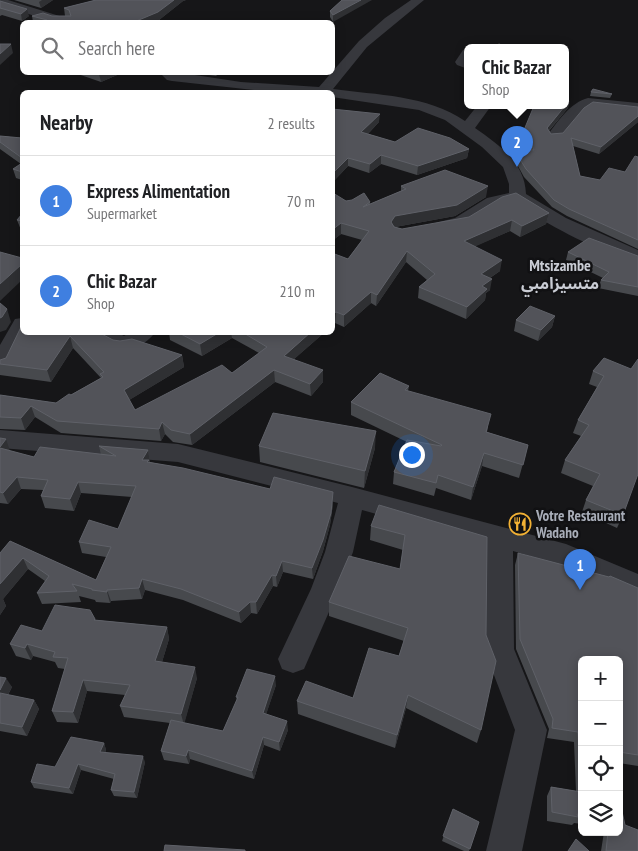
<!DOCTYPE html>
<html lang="en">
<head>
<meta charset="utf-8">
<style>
	body { margin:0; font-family:"PT Sans Narrow","Noto Sans Arabic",sans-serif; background:#f6f6f6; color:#202124 }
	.controls { position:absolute; right:15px; bottom:15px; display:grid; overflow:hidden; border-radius:8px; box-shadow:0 2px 12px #0003 }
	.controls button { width:45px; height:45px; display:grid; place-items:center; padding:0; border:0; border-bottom:1px solid #e0e0e0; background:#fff; color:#202124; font:25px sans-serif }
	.you { position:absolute; left:411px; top:454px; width:18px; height:18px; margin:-12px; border:4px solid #fff; border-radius:50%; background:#1a73e8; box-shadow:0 0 0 8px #1a73e833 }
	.badge { display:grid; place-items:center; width:32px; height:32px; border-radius:50%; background:#db2777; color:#fff; font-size:16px; font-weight:700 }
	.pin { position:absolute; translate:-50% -41px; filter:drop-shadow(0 1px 2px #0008) }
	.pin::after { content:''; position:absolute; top:26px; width:18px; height:15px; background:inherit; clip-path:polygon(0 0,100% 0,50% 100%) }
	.popup { position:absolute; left:464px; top:44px; width:105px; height:65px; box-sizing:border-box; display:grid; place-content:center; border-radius:8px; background:#fff; filter:drop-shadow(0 1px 4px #0005); font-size:16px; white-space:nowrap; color:#757577 }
	.popup b { font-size:19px; color:#202124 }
	.popup::after { content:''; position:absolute; left:50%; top:100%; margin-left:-10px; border:10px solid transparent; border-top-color:#fff }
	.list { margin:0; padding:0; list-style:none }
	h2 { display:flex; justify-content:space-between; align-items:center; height:65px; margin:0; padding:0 20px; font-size:21px }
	h2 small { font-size:16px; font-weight:400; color:#757577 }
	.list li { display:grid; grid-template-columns:32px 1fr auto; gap:15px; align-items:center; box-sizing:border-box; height:90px; padding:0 20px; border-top:1px solid #e0e0e0 }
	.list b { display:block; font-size:19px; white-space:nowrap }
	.list p { margin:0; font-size:16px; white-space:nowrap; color:#757577 }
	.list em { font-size:16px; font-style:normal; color:#757577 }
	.icon { flex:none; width:28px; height:28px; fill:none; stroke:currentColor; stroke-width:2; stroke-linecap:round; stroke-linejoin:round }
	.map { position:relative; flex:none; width:638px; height:851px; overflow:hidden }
	.search { position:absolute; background:#fff; box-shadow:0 2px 12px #0003; left:20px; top:20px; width:315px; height:55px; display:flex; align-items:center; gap:12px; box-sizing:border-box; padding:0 18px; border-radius:8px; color:#757577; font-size:19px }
	.panel { position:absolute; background:#fff; box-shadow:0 2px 12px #0003; left:20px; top:90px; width:315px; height:245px; border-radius:8px }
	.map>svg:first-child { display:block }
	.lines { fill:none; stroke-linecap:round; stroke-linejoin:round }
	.minor { fill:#37383d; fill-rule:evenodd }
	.wall { fill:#47494d }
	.shaded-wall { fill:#2f3033 }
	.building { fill:#525359; stroke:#5f6168 }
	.labels { text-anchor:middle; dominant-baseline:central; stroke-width:5; stroke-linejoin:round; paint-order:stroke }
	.poi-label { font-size:15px; font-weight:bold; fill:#a8adb8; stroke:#111113; text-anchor:start }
	.neighbourhood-label { font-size:16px; font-weight:bold; fill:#c9ccd4; stroke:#111113 }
</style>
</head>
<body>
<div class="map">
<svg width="638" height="851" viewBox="0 0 638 851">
	<rect width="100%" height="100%" fill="#161618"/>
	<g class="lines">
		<g class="minor">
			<path d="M0 0H8L69 19 71 22H54L0 5Z"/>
			<path d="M411 0H424L367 47 333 89C376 95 428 95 465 121L477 106H491L475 128C499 145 525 162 526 194L566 218 638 250V263C601 253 545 224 514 202 509 203 503 204 499 206 479 214 462 236 439 230L436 226 439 222 455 218 487 198 509 193V184L503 167 482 147 445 120 419 110 332 97V92H273L172 81 167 80 159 72H175L241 82 319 87 359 41 385 18Z"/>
			<path d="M468 49V69L457 65 455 62 463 50Z"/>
			<path d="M588 98 638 103V111L591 107 581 114 560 139H550L547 136C557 122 571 102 588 98Z"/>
			<path d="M22 318V332H28L8 369 0 371V345L15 319Z"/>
			<path d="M87 332H116L124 336 130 332H155C152 337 148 340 144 343 121 359 112 347 90 337Z"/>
			<path d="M0 430 178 444 352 487 566 544 638 574V599L560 565 513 551 514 649 547 730 522 851H486L515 730 484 649 485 544 362 510 353 552 339 589 304 669 293 673 282 669 278 659 311 589 325 552 338 503 178 462 0 448Z"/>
		</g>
	</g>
	<g class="wall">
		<path d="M14 0H53L41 8Z"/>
		<path d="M96 0H186L183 1 159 20 153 22H33L32 16H65L64 8Z"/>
		<path d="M342 0 333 22 330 17V11Z"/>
		<path d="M0 1 29 16 22 21 2 15 0 16Z"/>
		<path d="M72 72H124L101 82Z"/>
		<path d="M188 72H221L216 76Z"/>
		<path d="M591 92 612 94 610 98 590 96Z"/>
		<path d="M569 101 568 108 549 131 551 134 563 133 638 107V122L599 154 573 146 580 176 600 180 625 172 638 157V249L567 216 552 207 524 177 512 155 513 148 529 149 523 137 524 130Z"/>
		<path d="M332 109 379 122 368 134 395 142 469 149 467 158 417 175 381 164 369 173 348 166 332 183Z"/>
		<path d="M0 136 22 138V180L16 178 13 169 21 164 0 149Z"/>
		<path d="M401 186 486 197 455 216 395 227 402 229 549 213 546 224 520 237 510 231 475 246 500 271 490 278V290L486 293 485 300 466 319 418 298 419 287 427 280 406 262 376 306 371 303 344 327 335 323 332 326V253L348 259 362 240 341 234 332 241V194L346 201 370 202V204L401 191Z"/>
		<path d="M22 214V231L21 230 17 220Z"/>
		<path d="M568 252 638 256V296L598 288 601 280 603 278 566 260Z"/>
		<path d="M555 316 552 327 538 341 514 331 516 320Z"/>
		<path d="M22 325 113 340 182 355 184 367 129 400 135 410 232 373 259 353 232 338 202 356 170 340 169 332H325L294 359 323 382 311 396 275 382 192 445 173 442 165 434 161 441 61 433 35 417 25 430 0 429V395L56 403 101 378 73 348 51 382 0 375V360L6 358Z"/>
		<path d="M604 358 623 515 617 528 582 512 586 500 593 486 561 473 565 460 581 436 573 433 578 420 597 387 589 384 593 371Z"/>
		<path d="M409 386 408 391 488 427 487 432 528 445 519 478 482 466 471 500 436 488 434 496 393 484 394 472 407 442 351 415V402Z"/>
		<path d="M0 438 10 451 34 457 101 455 99 446 148 450 150 462 270 489 333 492V504L330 525 323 551 313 579 283 572 277 587 273 586 257 614 251 613 241 623 183 600 145 590 142 599 111 601 110 603 96 602 95 600 79 596 81 602 42 604 37 593 45 581 28 569 3 599 6 606 0 615V553L10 541 96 580 106 557 82 553 79 542 118 529 132 497 81 493 74 511 45 508 41 496 43 490 21 489 8 504 0 503Z"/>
		<path d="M259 446 375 448 364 488 260 462Z"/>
		<path d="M371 526 487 537 481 730 477 743 406 708 395 748 298 714 297 701 353 698 399 656 404 641 329 616V602L400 569 403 550 370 540Z"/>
		<path d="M518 553 609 577 610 576 638 588V766L619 763V660H582V824L574 823 572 825 547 821V796L551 787 576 791 574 742 547 738 549 729 516 649 515 565Z"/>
		<path d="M95 619 96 620 167 627 169 639 162 662 197 678 184 723 223 731 237 700 236 697 276 685 266 714 288 730 280 751 264 745 254 779 190 759 189 764 164 760 161 751 170 723 124 717 120 706 125 695 87 691 78 723 57 722 52 711 65 669 58 668 55 662 33 656 31 660 16 656 10 644 42 631Z"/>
		<path d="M0 677 12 687 8 695 34 700 39 709 27 736 0 731Z"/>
		<path d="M104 743 106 750 105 753 145 762 137 798 114 796 111 790 114 779 81 770 73 794 34 788 31 782 55 767Z"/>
		<path d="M453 809 479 822 469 851H464L442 841Z"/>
		<path d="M625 825 638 851H601L604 832H619Z"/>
	</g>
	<g class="shaded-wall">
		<path d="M42 0H53L41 8 39 2Z"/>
		<path d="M174 0H186L183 1 159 20 153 22H134Z"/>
		<path d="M361 0H372L333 22V15Z"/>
		<path d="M27 9 29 16 22 21 21 14Z"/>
		<path d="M11 44 13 53 0 65V54Z"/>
		<path d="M101 72H124L101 82 99 74Z"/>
		<path d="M216 72H221L216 76Z"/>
		<path d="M569 101 568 108 545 135 547 128Z"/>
		<path d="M380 114 379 122 361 141V132Z"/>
		<path d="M638 116V122L599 154 601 147Z"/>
		<path d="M469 149 467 158 417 175 418 166Z"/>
		<path d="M381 155V164L369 173 370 164Z"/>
		<path d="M348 158V166L332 183V174Z"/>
		<path d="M488 186 486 197 455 216 395 227 391 222 395 216Z"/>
		<path d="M549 213 546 224 520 237 522 226Z"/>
		<path d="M512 220 510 231 463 252 464 241Z"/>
		<path d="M341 223V234L332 241V230Z"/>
		<path d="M407 251 406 262 376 306 377 295Z"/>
		<path d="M502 260 500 271 479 285 481 274Z"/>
		<path d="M22 264V280L0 301V284Z"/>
		<path d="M492 279 490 290 486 293 485 300 466 319 467 307 482 286Z"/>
		<path d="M371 292V303L344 327V315Z"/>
		<path d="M7 309 11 322 6 330 0 332V318Z"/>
		<path d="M336 312 335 323 332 326V314Z"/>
		<path d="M555 316 552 327 538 341 541 330Z"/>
		<path d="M220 332H231L232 338 202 356 200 344Z"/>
		<path d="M311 332H325L285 367 284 356Z"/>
		<path d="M70 336 73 348 51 382 47 370Z"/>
		<path d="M182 355 184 367 126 402 124 390Z"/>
		<path d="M274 370 275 382 192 445 190 434Z"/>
		<path d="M323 370V382L311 396 310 384Z"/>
		<path d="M31 406 35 417 25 430 21 418Z"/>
		<path d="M162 422 165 434 161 441 159 429Z"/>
		<path d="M376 431 375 448 364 488 365 471Z"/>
		<path d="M6 439 10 451 0 450V447Z"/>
		<path d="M148 450 150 462 149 463 142 460Z"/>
		<path d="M484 453 482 466 471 500 473 487Z"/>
		<path d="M17 477 21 489 8 504 3 493Z"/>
		<path d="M78 482 81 493 74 511 70 499Z"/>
		<path d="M333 492V504L330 525 323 551 313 579 312 568Z"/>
		<path d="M23 558 28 569 3 599 6 606 0 615V584Z"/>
		<path d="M282 561 283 572 277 587 276 576Z"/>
		<path d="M272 575 273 586 257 614 256 602Z"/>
		<path d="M142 579 145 590 142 599 139 588Z"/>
		<path d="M107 590 111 601 110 603 107 592Z"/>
		<path d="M250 602 251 613 241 623 239 612Z"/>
		<path d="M167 627 169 639 159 672 155 661Z"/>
		<path d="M27 644 33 656 31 660 25 648Z"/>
		<path d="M195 667 197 678 184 725 181 714Z"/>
		<path d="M275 676 276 685 264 721 263 713Z"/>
		<path d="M6 678 12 687 4 702 0 695V690Z"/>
		<path d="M83 680 87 691 78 723 73 712Z"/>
		<path d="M408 695 406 708 395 748 397 735Z"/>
		<path d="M34 700 39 709 27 736 22 727Z"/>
		<path d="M287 721 288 730 280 751 279 742Z"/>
		<path d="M263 737 264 745 254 779 252 771Z"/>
		<path d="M104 743 106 750 103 759 100 752Z"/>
		<path d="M188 750 190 759 189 764 186 756Z"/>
		<path d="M143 756 145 762 137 798 134 792Z"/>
		<path d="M78 764 81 770 73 794 69 788Z"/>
	</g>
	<g class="building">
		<path d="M96 0H174L158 12 134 22H43L47 20 32 16 43 13 52 16H71L69 10 64 8Z"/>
		<path d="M342 0H361L333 15 330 11Z"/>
		<path d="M0 1 27 9 21 14 0 8Z"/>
		<path d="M0 44H11L0 54Z"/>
		<path d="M499 44 512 48H491Z"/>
		<path d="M593 89 612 94 591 92Z"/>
		<path d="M566 100 569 101 566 105Z"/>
		<path d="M593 102 638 107V116L601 147 571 138 580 176 600 180 609 168 625 172 635 156 638 157V240L569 209 554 200 526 169 513 148 534 150 524 130 534 106H565L547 128 551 134 563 133 584 108Z"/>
		<path d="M332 109 380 114 361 132 395 142 418 128 450 138 469 149 418 166 381 155 370 164 348 158 332 174Z"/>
		<path d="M0 136 22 138V158L0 142Z"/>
		<path d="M22 163V172L13 169Z"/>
		<path d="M445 170 488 186 457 205 395 216 391 222 394 227 402 229 469 217 502 197 516 193 549 213 522 226 512 220 464 241 502 260 481 274 492 279 482 286 487 289 467 307 419 287 435 274 407 251 377 295 371 292 344 315 336 312 332 314V253L348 259 369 231 341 223 332 230V212L333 211H332V194L333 193 346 201 352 200 364 193 370 202 363 207 406 189 401 186Z"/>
		<path d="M22 214V221L17 220Z"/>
		<path d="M589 238 638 256V287L601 280 609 272 568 252Z"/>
		<path d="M0 252 22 258V264L0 284Z"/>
		<path d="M0 303 7 309 2 317 0 318Z"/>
		<path d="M530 306 555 316 541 330 516 320Z"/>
		<path d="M22 325V332H98L113 340 120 341 132 339 182 355 124 390 135 410 222 365 232 373 267 347 242 332H311L284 356 323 370 310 384 274 370 190 434 171 430 162 422 159 429 57 421 31 406 21 418 0 417V395L56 403 69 394 71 395 103 377 100 374 104 372 70 336 47 370 0 364V360L6 358Z"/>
		<path d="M177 332H220L200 344Z"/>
		<path d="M604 358 631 369 638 359V474L623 515 586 500 600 474 565 460 589 425 578 420 604 376 593 371Z"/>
		<path d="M380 373 409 386 405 390 491 414 486 432 528 445 523 465 484 453 473 487 438 475 436 483 394 472 407 440 441 446 442 445 351 402Z"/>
		<path d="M273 413 376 431 365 471 259 446Z"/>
		<path d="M0 438 6 439 0 447Z"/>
		<path d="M99 446 148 450 142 460H149L147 462 183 468 270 489 274 477 333 492 331 513 323 540 312 568 282 561 276 576 272 575 256 602H250L239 612 181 589 142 579 139 588 107 590V592L92 590V589L72 584 77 591 37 593 49 576 23 558 0 584V553L10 541 96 580 111 547 79 542 89 520 118 529 136 486 78 482 70 499 41 496 48 480 17 477 3 493 0 492V448L34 457 40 447 116 456Z"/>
		<path d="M379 505 487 537 486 635 496 661 481 730 408 695 397 735 297 701 306 681 353 698 369 648 399 656 408 628 329 602 349 556 400 569 405 535 371 526Z"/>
		<path d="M518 553 609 577 610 576 638 588V755L619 752V660H582V815L577 814 578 817 552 812 551 787 581 792 578 732 552 728 553 719 520 639Z"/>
		<path d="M55 605 90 610 95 619 94 620 167 627 155 661 195 667 181 714 120 706 130 685 83 680 73 712 52 711 68 658 53 657 55 652 27 644 25 648 10 644 21 625 42 631Z"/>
		<path d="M247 669 275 676 263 713 287 721 279 742 263 737 252 771 188 750 186 756 161 751 171 720 223 731 238 697H236Z"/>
		<path d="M0 677 6 678 0 690Z"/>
		<path d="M0 693 34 700 22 727 0 723Z"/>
		<path d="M71 737 104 743 100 752 143 756 134 792 111 790 115 774 78 764 69 788 31 782 37 764 55 767Z"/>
		<path d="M619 798 625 825 638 830V851H606L608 832H619Z"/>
		<path d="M453 809 479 822 470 849 443 836Z"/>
		<path d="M576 839 589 851H568Z"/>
		<path d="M165 845 245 850V851H164Z"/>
	</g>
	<defs>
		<g id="restaurant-ring" transform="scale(1.125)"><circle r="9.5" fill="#111113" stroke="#f2b134" stroke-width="1.5"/><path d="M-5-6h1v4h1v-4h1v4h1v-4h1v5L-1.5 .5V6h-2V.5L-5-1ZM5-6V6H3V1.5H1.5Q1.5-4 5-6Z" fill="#f2b134"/></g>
	</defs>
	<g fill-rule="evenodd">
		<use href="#restaurant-ring" x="520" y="524"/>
	</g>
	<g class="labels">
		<g class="poi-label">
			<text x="536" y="515">Votre Restaurant<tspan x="536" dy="17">Wadaho</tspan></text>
		</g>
		<g class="neighbourhood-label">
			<text x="560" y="265">Mtsizambe<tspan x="560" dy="18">متسيزامبي</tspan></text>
		</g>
	</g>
</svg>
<div class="controls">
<button>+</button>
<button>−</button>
<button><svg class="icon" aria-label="locate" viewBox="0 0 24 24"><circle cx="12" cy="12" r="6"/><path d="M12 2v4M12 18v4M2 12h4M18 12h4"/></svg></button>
<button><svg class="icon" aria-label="layers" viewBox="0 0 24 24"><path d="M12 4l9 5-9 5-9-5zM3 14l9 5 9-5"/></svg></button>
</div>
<div class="you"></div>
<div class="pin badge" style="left:580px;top:590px;background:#3f7fe0">1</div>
<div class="pin badge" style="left:517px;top:167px;background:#3f7fe0">2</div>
<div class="popup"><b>Chic Bazar</b>Shop</div>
<div class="search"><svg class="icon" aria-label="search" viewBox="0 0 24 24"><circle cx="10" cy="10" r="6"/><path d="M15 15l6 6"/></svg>Search here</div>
<section class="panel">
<h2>Nearby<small>2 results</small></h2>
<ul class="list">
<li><span class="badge" style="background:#3f7fe0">1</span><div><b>Express Alimentation</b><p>Supermarket</p></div><em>70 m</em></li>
<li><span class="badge" style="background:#3f7fe0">2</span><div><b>Chic Bazar</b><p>Shop</p></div><em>210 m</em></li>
</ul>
</section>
</div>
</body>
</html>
